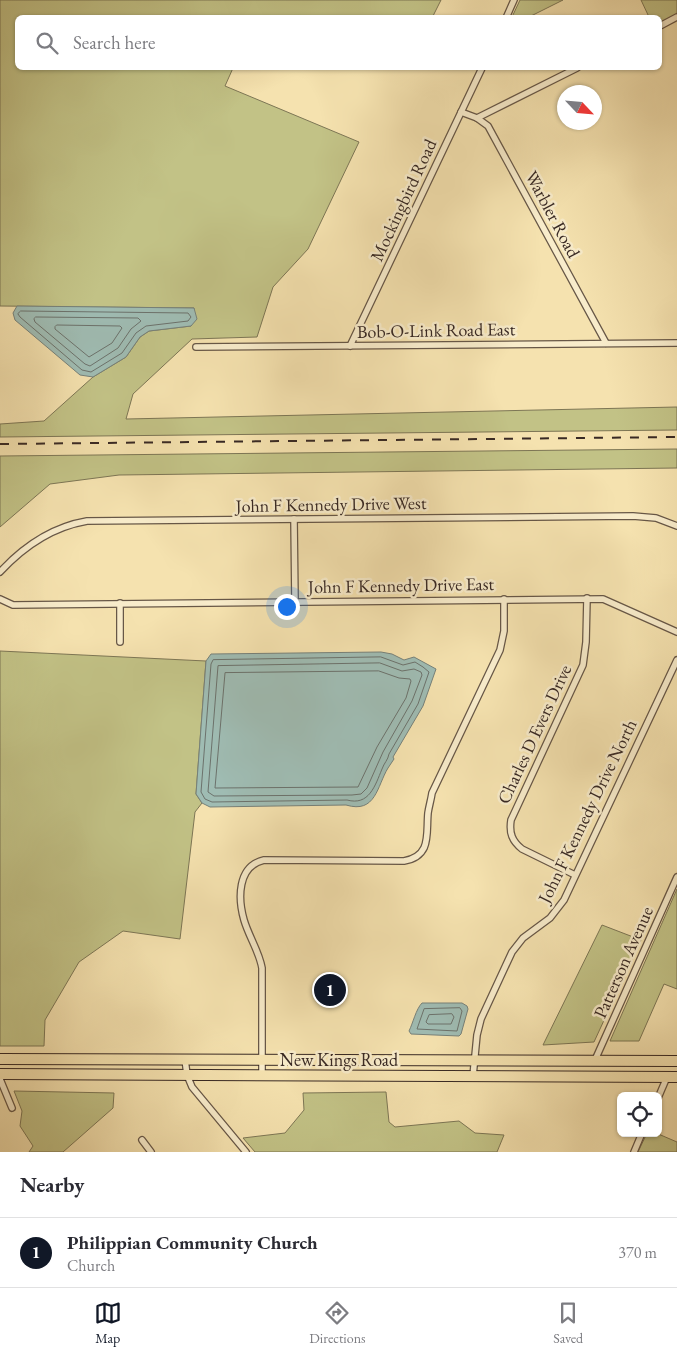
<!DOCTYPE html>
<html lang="en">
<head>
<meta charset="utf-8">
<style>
	body { margin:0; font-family:"EB Garamond",serif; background:#f2f2f3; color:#2b2b33 }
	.controls { position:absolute; right:15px; bottom:15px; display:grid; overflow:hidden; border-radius:8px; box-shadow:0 1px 4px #0004 }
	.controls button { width:45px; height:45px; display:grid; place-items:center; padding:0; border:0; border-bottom:1px solid #e1e1e2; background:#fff; color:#2b2b33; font:25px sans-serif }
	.compass { position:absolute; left:557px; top:85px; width:45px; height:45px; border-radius:50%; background:#fff; box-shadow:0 1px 4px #0004; rotate:116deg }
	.you { position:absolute; left:286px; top:606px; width:18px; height:18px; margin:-12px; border:4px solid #fff; border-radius:50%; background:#1a73e8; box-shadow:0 0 0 8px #1a73e833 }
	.badge { display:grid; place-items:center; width:32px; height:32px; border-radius:50%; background:#111827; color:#fff; font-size:16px; font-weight:700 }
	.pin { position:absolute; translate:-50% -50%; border:2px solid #fff; box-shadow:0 1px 5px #0006 }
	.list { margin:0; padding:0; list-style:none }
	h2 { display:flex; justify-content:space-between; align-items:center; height:65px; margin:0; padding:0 20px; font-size:21px }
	h2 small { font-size:16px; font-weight:400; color:#7c7c81 }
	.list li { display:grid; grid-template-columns:32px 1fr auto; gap:15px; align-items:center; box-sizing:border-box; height:70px; padding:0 20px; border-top:1px solid #e1e1e2 }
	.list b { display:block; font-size:19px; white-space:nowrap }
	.list p { margin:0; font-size:16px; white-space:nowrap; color:#7c7c81 }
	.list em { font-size:16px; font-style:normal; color:#7c7c81 }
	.icon { flex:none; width:28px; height:28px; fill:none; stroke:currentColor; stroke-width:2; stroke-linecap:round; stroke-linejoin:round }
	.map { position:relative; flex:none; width:677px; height:1152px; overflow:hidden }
	.search { position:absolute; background:#fff; box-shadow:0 1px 4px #0004; left:15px; right:15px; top:15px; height:55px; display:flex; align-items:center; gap:12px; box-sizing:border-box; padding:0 18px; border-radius:8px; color:#7c7c81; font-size:19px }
	.sheet { height:135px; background:#fff }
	nav { display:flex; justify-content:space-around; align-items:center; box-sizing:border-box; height:70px; border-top:1px solid #e1e1e2; background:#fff; font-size:14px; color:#7c7c81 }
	nav a { display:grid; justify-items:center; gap:2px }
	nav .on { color:#111827 }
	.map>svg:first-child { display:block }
	.green { fill:#c2c286; stroke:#7d7655 }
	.water { fill:#9fbcb3; stroke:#76817a }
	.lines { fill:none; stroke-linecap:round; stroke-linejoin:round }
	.shore { stroke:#6c726c; stroke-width:1 }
	.street-casing { stroke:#675747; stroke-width:8 }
	.highway-casing { stroke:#382924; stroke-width:12 }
	.street { stroke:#f8eccb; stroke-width:5.5 }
	.highway { stroke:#f5e2af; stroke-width:10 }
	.rail { stroke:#382924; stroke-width:2; stroke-dasharray:9 9; stroke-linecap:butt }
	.labels { text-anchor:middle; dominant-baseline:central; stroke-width:5; stroke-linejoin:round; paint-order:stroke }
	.street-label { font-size:18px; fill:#382924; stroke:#f8eccb }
</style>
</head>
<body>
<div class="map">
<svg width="677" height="1152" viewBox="0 0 677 1152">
	<rect width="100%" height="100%" fill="#f5e2af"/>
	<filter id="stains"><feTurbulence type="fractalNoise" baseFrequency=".004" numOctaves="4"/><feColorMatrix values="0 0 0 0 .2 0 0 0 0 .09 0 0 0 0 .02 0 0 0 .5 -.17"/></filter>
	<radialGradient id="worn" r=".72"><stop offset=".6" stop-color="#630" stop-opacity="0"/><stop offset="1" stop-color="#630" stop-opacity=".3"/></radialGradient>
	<g class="green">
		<path d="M0 0H441L432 18H260L256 16 255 18H18V68H233L225 86 359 142 308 249 273 287 257 337 192 339 133 394 126 419 677 407V430L0 437V424L44 421 93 377 126 357 140 337 149 331 191 326 194 308 0 306Z"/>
		<path d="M520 0H563L529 17H512Z"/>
		<path d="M641 0H677V14L660 23V18L649 17Z"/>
		<path d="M677 449V468L119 475 50 484 0 527V456Z"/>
		<path d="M0 651 206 661 196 794 202 803 195 812 180 939 123 931 79 962 45 1020 44 1046H0Z"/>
		<path d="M677 889V989L664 984 639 1041H610Z"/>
		<path d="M602 925 641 940 594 1042 543 1045Z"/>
		<path d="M14 1091 114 1093 113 1108 63 1152H29L33 1146 20 1126 22 1111Z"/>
		<path d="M386 1092 389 1122 395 1127 459 1121 475 1133 504 1135 497 1152H255L243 1138 285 1133 304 1110 303 1093Z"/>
		<path d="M647 1133H656L677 1142V1152H638Z"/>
	</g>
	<g class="water">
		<path d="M17 306 194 308 197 319 191 326 149 331 140 337 126 357 93 377 80 375 15 320 13 313Z"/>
		<path d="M381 652 392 654 404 660 414 657 436 669 423 706 393 757 394 759C392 762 390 765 388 768 377 786 376 814 346 805L210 807 202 803 196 794 206 661 211 654Z"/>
		<path d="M422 1003H462L467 1006 468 1009 461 1034 459 1036 411 1034 409 1031C413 1023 416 1009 422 1003Z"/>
	</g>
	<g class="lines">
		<g class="shore">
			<path d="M21 311 188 313 191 317 188 321 146 326 136 333 122 353 91 372 82 370 20 317 18 314Z"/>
			<path d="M36 317 138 318 141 321 131 329 118 348 90 366 85 364 35 322 34 319Z"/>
			<path d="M57 325 120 326 122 328 112 343 89 357 55 329V327Z"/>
			<path d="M381 657 403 665 415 662 423 667 429 672 418 704 389 754C388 760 384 763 382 769 375 786 369 806 347 800L212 802 205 799 201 792 211 664 213 660Z"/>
			<path d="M380 663 402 671 414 669 421 672 422 675 412 701 383 752 367 788 361 794 352 795 214 796 208 792 218 666Z"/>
			<path d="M379 671 399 678 410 679 411 681 406 698 377 747 358 787 215 788 225 673Z"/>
			<path d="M460 1008 462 1011 457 1031 417 1029 424 1009Z"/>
			<path d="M452 1014 454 1017 451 1024H428L426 1022 429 1015Z"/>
		</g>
		<g class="street-casing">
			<g id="street">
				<path d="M506 18 514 0"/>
				<path d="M660 26 677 17"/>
				<path d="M461 112 477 118 488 126 606 343"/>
				<path d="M477 118 577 68"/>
				<path d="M350 346 482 68"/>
				<path d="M196 347 677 343"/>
				<path d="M294 519 295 602"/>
				<path d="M0 572C24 546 52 527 87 521L633 516 656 518 677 526"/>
				<path d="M0 599 13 605 603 599 677 632"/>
				<path d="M120 642V603"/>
				<path d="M575 875 522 849C512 841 509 833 511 820L583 665 586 642 587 598"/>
				<path d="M185 1059 187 1075 192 1087 246 1152"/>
				<path d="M595 1060 677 877"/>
				<path d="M262 1075V968C259 951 249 937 244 920 238 899 237 866 264 860L404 861C432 856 426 834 428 813 429 806 431 800 432 793L500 650 504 631V599"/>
				<path d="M473 1076 477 1035 481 1019 512 952 523 938 550 918 564 900 677 660"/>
				<path d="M0 1079 12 1108"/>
				<path d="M658 1098 667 1077"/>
				<path d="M142 1140 151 1152"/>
				<path d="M634 1152 642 1133"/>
			</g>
		</g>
		<g class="highway-casing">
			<g id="highway">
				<path d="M0 1059 677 1061"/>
				<path d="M0 1074 677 1077"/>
			</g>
		</g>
		<use href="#street" class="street"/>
		<use href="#highway" class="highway"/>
		<path class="rail" d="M0 444 677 437"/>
	</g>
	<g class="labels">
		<g class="street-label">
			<text transform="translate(403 200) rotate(-65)">Mockingbird Road</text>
			<text transform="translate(553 214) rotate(62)">Warbler Road</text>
			<text transform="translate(436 330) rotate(-1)">Bob-O-Link Road East</text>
			<text transform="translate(331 504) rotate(-1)">John F Kennedy Drive West</text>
			<text transform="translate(401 585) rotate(-1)">John F Kennedy Drive East</text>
			<text transform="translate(534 734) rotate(-65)">Charles D Evers Drive</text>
			<text transform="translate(587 811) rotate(-64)">John F Kennedy Drive North</text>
			<text transform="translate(623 962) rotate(-66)">Patterson Avenue</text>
			<text x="339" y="1059">New Kings Road</text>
		</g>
	</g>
	<rect width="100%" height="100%" filter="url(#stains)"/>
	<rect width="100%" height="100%" fill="url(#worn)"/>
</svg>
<div class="controls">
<button><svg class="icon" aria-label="locate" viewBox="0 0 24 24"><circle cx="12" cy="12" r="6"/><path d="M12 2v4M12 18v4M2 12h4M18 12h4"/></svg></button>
</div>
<svg class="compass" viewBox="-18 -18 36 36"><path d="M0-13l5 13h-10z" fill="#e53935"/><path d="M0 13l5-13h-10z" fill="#7c7c81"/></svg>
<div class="you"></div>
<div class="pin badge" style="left:330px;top:990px">1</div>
<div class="search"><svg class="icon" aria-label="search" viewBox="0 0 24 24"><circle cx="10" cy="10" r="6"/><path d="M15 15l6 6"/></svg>Search here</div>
</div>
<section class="sheet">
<h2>Nearby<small></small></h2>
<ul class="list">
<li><span class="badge">1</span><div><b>Philippian Community Church</b><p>Church</p></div><em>370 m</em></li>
</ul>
</section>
<nav>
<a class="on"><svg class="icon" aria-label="map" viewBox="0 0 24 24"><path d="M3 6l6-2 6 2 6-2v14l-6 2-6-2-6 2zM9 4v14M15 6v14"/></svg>Map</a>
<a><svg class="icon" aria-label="directions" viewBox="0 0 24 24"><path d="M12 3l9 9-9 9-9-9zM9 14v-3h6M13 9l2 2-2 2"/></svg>Directions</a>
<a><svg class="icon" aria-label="saved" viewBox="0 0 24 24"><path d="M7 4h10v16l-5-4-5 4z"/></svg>Saved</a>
</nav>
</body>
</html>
